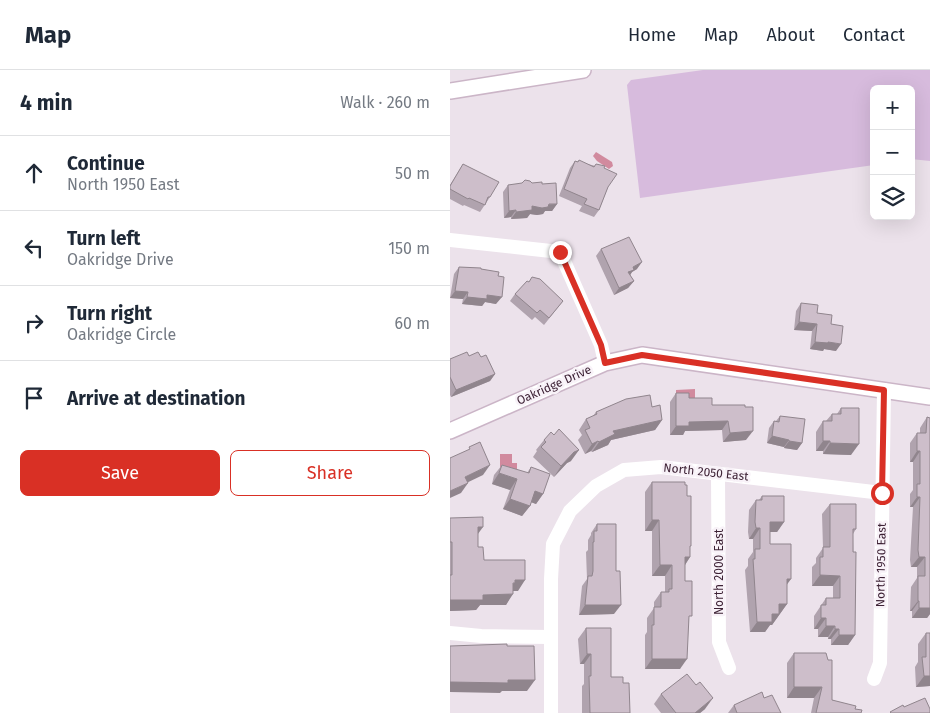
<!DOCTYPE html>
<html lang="en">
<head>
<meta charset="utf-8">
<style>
	body { margin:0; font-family:"Fira Sans",sans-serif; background:#f2f2f3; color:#1f2937 }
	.controls { position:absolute; right:15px; top:15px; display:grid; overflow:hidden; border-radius:8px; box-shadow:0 5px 20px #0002 }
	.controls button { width:45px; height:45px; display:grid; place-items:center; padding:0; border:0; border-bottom:1px solid #e0e1e3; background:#fff; color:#1f2937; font:25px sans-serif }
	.stop { position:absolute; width:15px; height:15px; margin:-11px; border:4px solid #d93025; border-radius:50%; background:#fff }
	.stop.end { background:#d93025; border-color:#fff; box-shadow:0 1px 5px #0008 }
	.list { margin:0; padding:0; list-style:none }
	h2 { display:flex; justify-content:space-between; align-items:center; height:65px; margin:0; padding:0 20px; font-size:21px }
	h2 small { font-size:16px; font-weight:400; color:#747a83 }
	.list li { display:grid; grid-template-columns:32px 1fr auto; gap:15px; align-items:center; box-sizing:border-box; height:75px; padding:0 20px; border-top:1px solid #e0e1e3 }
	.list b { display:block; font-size:19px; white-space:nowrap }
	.list p { margin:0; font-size:16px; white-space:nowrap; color:#747a83 }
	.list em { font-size:16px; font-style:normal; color:#747a83 }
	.actions { display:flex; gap:10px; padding:15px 20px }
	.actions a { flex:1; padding:11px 0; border:1px solid #d93025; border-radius:8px; text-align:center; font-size:18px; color:#d93025 }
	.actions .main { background:#d93025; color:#fff }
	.icon { flex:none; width:28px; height:28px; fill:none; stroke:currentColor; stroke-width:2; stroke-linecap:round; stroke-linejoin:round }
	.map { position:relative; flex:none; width:480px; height:643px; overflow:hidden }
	header { display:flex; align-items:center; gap:30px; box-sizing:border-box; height:70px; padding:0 25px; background:#fff; border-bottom:1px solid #e0e1e3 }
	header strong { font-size:24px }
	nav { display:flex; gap:28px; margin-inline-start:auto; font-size:18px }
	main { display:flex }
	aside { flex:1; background:#fff }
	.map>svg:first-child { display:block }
	.green { fill:#d7bbdd }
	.water { fill:#d18a9e }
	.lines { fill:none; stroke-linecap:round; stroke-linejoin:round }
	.secondary-casing { stroke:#cbb5c7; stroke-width:18 }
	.street { stroke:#fff; stroke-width:14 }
	.secondary { stroke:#fff; stroke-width:15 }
	.wall { fill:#b0a3ae }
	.shaded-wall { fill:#90858d }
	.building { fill:#cdbeca; stroke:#90858d }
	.route { stroke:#d93025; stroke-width:6 }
	.labels { text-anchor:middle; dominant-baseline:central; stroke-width:5; stroke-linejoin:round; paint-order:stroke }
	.street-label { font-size:12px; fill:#3d2235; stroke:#f8f2f8 }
</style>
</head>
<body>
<header>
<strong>Map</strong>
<nav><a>Home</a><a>Map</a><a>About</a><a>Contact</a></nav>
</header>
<main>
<aside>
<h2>4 min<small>Walk · 260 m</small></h2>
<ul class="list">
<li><svg class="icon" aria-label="ahead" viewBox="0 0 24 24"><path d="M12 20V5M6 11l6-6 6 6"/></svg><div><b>Continue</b><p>North 1950 East</p></div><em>50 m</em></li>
<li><svg class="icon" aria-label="left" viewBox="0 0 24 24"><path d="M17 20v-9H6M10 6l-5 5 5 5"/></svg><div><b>Turn left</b><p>Oakridge Drive</p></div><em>150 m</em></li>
<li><svg class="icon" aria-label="right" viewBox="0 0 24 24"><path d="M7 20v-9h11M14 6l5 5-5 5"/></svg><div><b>Turn right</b><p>Oakridge Circle</p></div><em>60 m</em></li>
<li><svg class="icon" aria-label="arrive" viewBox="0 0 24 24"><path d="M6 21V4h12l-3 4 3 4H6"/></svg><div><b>Arrive at destination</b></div></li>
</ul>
<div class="actions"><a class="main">Save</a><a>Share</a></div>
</aside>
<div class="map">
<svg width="480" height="643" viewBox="0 0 480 643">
	<rect width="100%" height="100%" fill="#ece2eb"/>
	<path class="green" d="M253 0H480V91L461 89V19H424V95L190 128 177 15 181 10Z"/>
	<g class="water">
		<path d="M146 82 162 92 163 96 159 99 147 91 143 86Z"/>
		<path d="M245 319V329H226V320Z"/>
		<path d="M50 384H62V393H67V399H62L50 408Z"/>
	</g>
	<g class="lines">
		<g class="secondary-casing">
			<g id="secondary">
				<path d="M0 21 133 0"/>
				<path d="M0 361 155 293 192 285 480 327"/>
			</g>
		</g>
		<g class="street">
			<path d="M0 170 110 182 151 275 155 293"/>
			<path d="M268 404 269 572 279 598"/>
			<path d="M0 563 31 566 101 567"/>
			<path d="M424 609 430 593 434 320"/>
			<path d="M101 643V509L103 474 120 441 146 416 174 400 211 397 432 423"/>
		</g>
		<use href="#secondary" class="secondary"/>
	</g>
	<g class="wall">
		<path d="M125 91 154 98 158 117 149 140 144 147 129 141 132 136 109 126 120 98Z"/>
		<path d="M13 94 40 127 30 142 14 135 13 136 0 129V115Z"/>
		<path d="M82 113 92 114 107 134 102 141H95L93 144 87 145 80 144 77 148 61 149V147L54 148 53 122 58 115Z"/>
		<path d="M151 179 187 199 182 202 180 205 184 211 178 218 164 225 146 186Z"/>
		<path d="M9 197 31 199 48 206 46 234 35 232 32 236 12 234 13 229 0 228 4 204Z"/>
		<path d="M65 224 113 231 94 255 85 247 82 250 60 231Z"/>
		<path d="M351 233 367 243 381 254 386 281 374 279 373 281 360 279 362 261 344 260 346 241Z"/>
		<path d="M19 286 31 287 45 304 40 311 1 327 0 325V289Z"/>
		<path d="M226 323 262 335H295L296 370 273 372 272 360 235 361 233 365H220V332Z"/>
		<path d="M202 337 212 350 205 360 161 370 158 375 142 382 141 381 135 384 128 370 132 365 129 360 136 349 143 346 146 342Z"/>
		<path d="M391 338 401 385 373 384V381H366V362L373 351H376L382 344H387Z"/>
		<path d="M330 346 352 373 347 380 334 378V377L317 373 319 358 324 351H326Z"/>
		<path d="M477 347 480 348V544L477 548H462V541H460L461 517 467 508V497H461L460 490 463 437H460V424L463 420V392H460V373L467 363H470V358Z"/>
		<path d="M94 370 121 391 117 393 104 407 83 387 87 381 86 380Z"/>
		<path d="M52 395 77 403 81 397 93 424 86 434 81 432 80 436 72 446 53 439 60 420 42 414 44 405Z"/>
		<path d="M202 412 240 478V487L235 495V511L239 550 230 599H195V565L197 562V548L204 538V532L211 522H215V506H202V461H195V422Z"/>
		<path d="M312 426 334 452 327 462H320V474L337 515V534L322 555H320L315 562H300L295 500 298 496V489L303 482V469H299L298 462 299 440 306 430H309Z"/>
		<path d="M380 434 406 459 403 464 405 565 398 575H381V569H378V567H368V559H364V546L376 528H383V516H362V497L366 493V488L373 478 372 444Z"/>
		<path d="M0 448 28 464V477L34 490 68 521H63L56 535H30L26 540 0 541Z"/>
		<path d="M147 454 164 544 129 545 132 516 137 509 136 482 138 480V470L141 465V463Z"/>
		<path d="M136 558 161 607 173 613 180 643H132V616L134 614V594H130L128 569Z"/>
		<path d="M476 563H480V616L466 617 465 597 468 592V574Z"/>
		<path d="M344 583 382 630 405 639 411 643H361L364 628H337V593Z"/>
		<path d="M246 615 255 639 250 643H211L204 634 211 624Z"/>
		<path d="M314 628 331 643H278L284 635Z"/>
	</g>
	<g class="shaded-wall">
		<path d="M107 134 102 141H95L93 144 87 145 80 144 77 148 61 149 66 142 82 136Z"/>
		<path d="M66 140 61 147 54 148 59 141Z"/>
		<path d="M192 192 187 199 182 202 179 207 173 209 183 197Z"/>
		<path d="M184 211 178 218 164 225 169 218Z"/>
		<path d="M5 221 18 222 13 229 0 228Z"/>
		<path d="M37 225 52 227 46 234 35 232 32 236 12 234 17 227Z"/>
		<path d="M349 252 367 254 362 261 344 260Z"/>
		<path d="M365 272H378L391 274 386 281 374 279 373 281 360 279Z"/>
		<path d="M45 304 40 311 1 327 6 320Z"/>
		<path d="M212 350 205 360 161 370 158 375 142 382 149 372 163 361Z"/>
		<path d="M278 351 272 360 235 361 233 365H220L226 356 239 352Z"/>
		<path d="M303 361 296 370 273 372 280 363Z"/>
		<path d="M322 366 339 370 334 377 317 373Z"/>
		<path d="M148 371 141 381 135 384 142 374Z"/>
		<path d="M339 371 352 373 347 380 334 378Z"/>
		<path d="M373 371H380L373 381H366Z"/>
		<path d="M380 373 409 374 401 385 373 384Z"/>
		<path d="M129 380 121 391 117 393 104 407 111 396 124 382Z"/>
		<path d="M467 381H470L463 392H460Z"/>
		<path d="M40 395 33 405 8 417 15 407Z"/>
		<path d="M49 403 67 409 60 420 42 414Z"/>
		<path d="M18 413 11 423 0 428V421Z"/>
		<path d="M85 421 93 424 86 434 78 431Z"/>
		<path d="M467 427H470L463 437H460Z"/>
		<path d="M60 429 80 436 72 446 53 439Z"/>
		<path d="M202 450H209L202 461H195Z"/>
		<path d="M320 452H334L327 462H313Z"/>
		<path d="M28 457H33L25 468Z"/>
		<path d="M306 458H310L303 469H299Z"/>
		<path d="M235 487H240L233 498Z"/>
		<path d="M469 487H475L467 497H461Z"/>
		<path d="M210 495H222L215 506H202Z"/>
		<path d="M370 505 390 506 383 516H362Z"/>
		<path d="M337 509H341L333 520Z"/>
		<path d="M65 510H75L68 521H60L58 524Z"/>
		<path d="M63 524 56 535H30L26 540 0 541V530L33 525Z"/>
		<path d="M468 531H469L462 541H460Z"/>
		<path d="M329 534H337L322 555H320L315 562H300L307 552Z"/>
		<path d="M135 535H171L164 544 129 545Z"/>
		<path d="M480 537V544L477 548H462L469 538Z"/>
		<path d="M371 548H376L368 559H364Z"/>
		<path d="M376 556H385L378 567H368Z"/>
		<path d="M385 559H389L381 569H378Z"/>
		<path d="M389 565H405L398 575H381Z"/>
		<path d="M137 584H141L134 594H130Z"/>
		<path d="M202 589H237L230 599H195Z"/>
		<path d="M474 606H480V616L466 617Z"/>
		<path d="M58 610H85L77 621H52L50 623 0 622V612Z"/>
		<path d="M344 617H372L364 628H337Z"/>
		<path d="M263 628 255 639 250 643H245Z"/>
	</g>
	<g class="building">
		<path d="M129 90 144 97 146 94 155 96 154 98 167 104 158 117 149 140 134 134 137 129 114 119 125 91 128 92Z"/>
		<path d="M13 94 49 112 40 127H38L35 135 19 128 18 129 0 119V116Z"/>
		<path d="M75 110 80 111 82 113 92 112V114L106 113 107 134H99L98 137 92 138 82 136V140L66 142V140L59 141 58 115 72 113Z"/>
		<path d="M179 167 192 192 183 197 184 200 178 202 184 211 169 218 151 179Z"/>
		<path d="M9 197 31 198V199L49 202 48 206 54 207 52 227 37 225V229L17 227 18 222 5 221Z"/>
		<path d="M82 207 90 209 113 231 99 248 90 240 87 243 65 224 77 211 79 212Z"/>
		<path d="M351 233 368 235 367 243 382 245 381 254 393 256 391 274 378 272V273L365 272 367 254 349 252Z"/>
		<path d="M17 282 19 286 28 282 31 287 36 285 45 304 6 320 0 307V289Z"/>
		<path d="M226 323H239V328H262V335H295V337H303V361L280 363 278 351 239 352V356H226Z"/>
		<path d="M200 325 202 337 210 335 212 350 163 361 165 364 149 372 148 371 142 374 135 360 140 358 136 349 147 344 146 342 176 329Z"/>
		<path d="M391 338H409V374L380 373V371H373V351H382V344H391Z"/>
		<path d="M330 346 355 349 352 373 339 371V370L322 366 324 351 329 352Z"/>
		<path d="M477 347 480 348V538H469V531H468V506H475V487H469L468 480 470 427H467V414H470V381H467V363H476Z"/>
		<path d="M109 359 129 380 124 382 111 396 91 377 96 372 94 370 101 362 104 365Z"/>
		<path d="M30 372 40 395 15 407 18 413 0 421V388L20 379 19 377Z"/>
		<path d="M52 395 79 403 81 397 100 404 93 424 85 421 80 436 60 429 67 409 49 403Z"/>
		<path d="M202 412H235V415H237V426H241V476H240V487H235V511H242V546H239L237 589H202V555H204V537H211V522H219V519H222V495H210L209 450H202Z"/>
		<path d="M312 426H334V452H320V474H341V509H337V534H329V544H322V552H307L303 489H305V479H310V458H306L305 452 306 430H312Z"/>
		<path d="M380 434H406V459H403V482H406L405 565H389V559H385V556H376V548H371V535H376V528H390V506L370 505V487H373V477H380Z"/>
		<path d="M33 447V457H28V477H33L34 490H75V510H65V513H63V524L33 525V530H0V505H2V472H0V448Z"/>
		<path d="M147 454H166V501H170L171 535H135L138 506H142L143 501V472H144V461H147Z"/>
		<path d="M136 558H161V607H173V613H179L180 643H140L139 606H141V584H137Z"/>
		<path d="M476 563H480V606H474L472 587H476Z"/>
		<path d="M57 574V576H84L85 610H58V613L0 612V576Z"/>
		<path d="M344 583H376L378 590H382V630L406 636 405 639 412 640 411 643H366L372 617H344Z"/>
		<path d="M237 604 246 615 250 612 263 628 245 643H226L211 624Z"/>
		<path d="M312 622 314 628 322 625 331 643H287L284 635Z"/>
		<path d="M475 628 480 639V643H441L440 642 453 635 454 637Z"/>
	</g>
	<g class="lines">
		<path class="route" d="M110 182 151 275 155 293 192 285 434 320 432 423"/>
	</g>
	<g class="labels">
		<g class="street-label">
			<text transform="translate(104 315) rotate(-24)">Oakridge Drive</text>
			<text transform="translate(256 402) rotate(6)">North 2050 East</text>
			<text transform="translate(431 495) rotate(-89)">North 1950 East</text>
			<text transform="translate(269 502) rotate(-90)">North 2000 East</text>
		</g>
	</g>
</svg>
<div class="controls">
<button>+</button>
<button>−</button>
<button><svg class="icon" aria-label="layers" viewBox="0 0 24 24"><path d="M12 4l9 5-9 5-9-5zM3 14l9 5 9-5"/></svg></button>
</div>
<div class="stop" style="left:432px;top:423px"></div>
<div class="stop end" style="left:110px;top:182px"></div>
</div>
</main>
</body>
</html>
